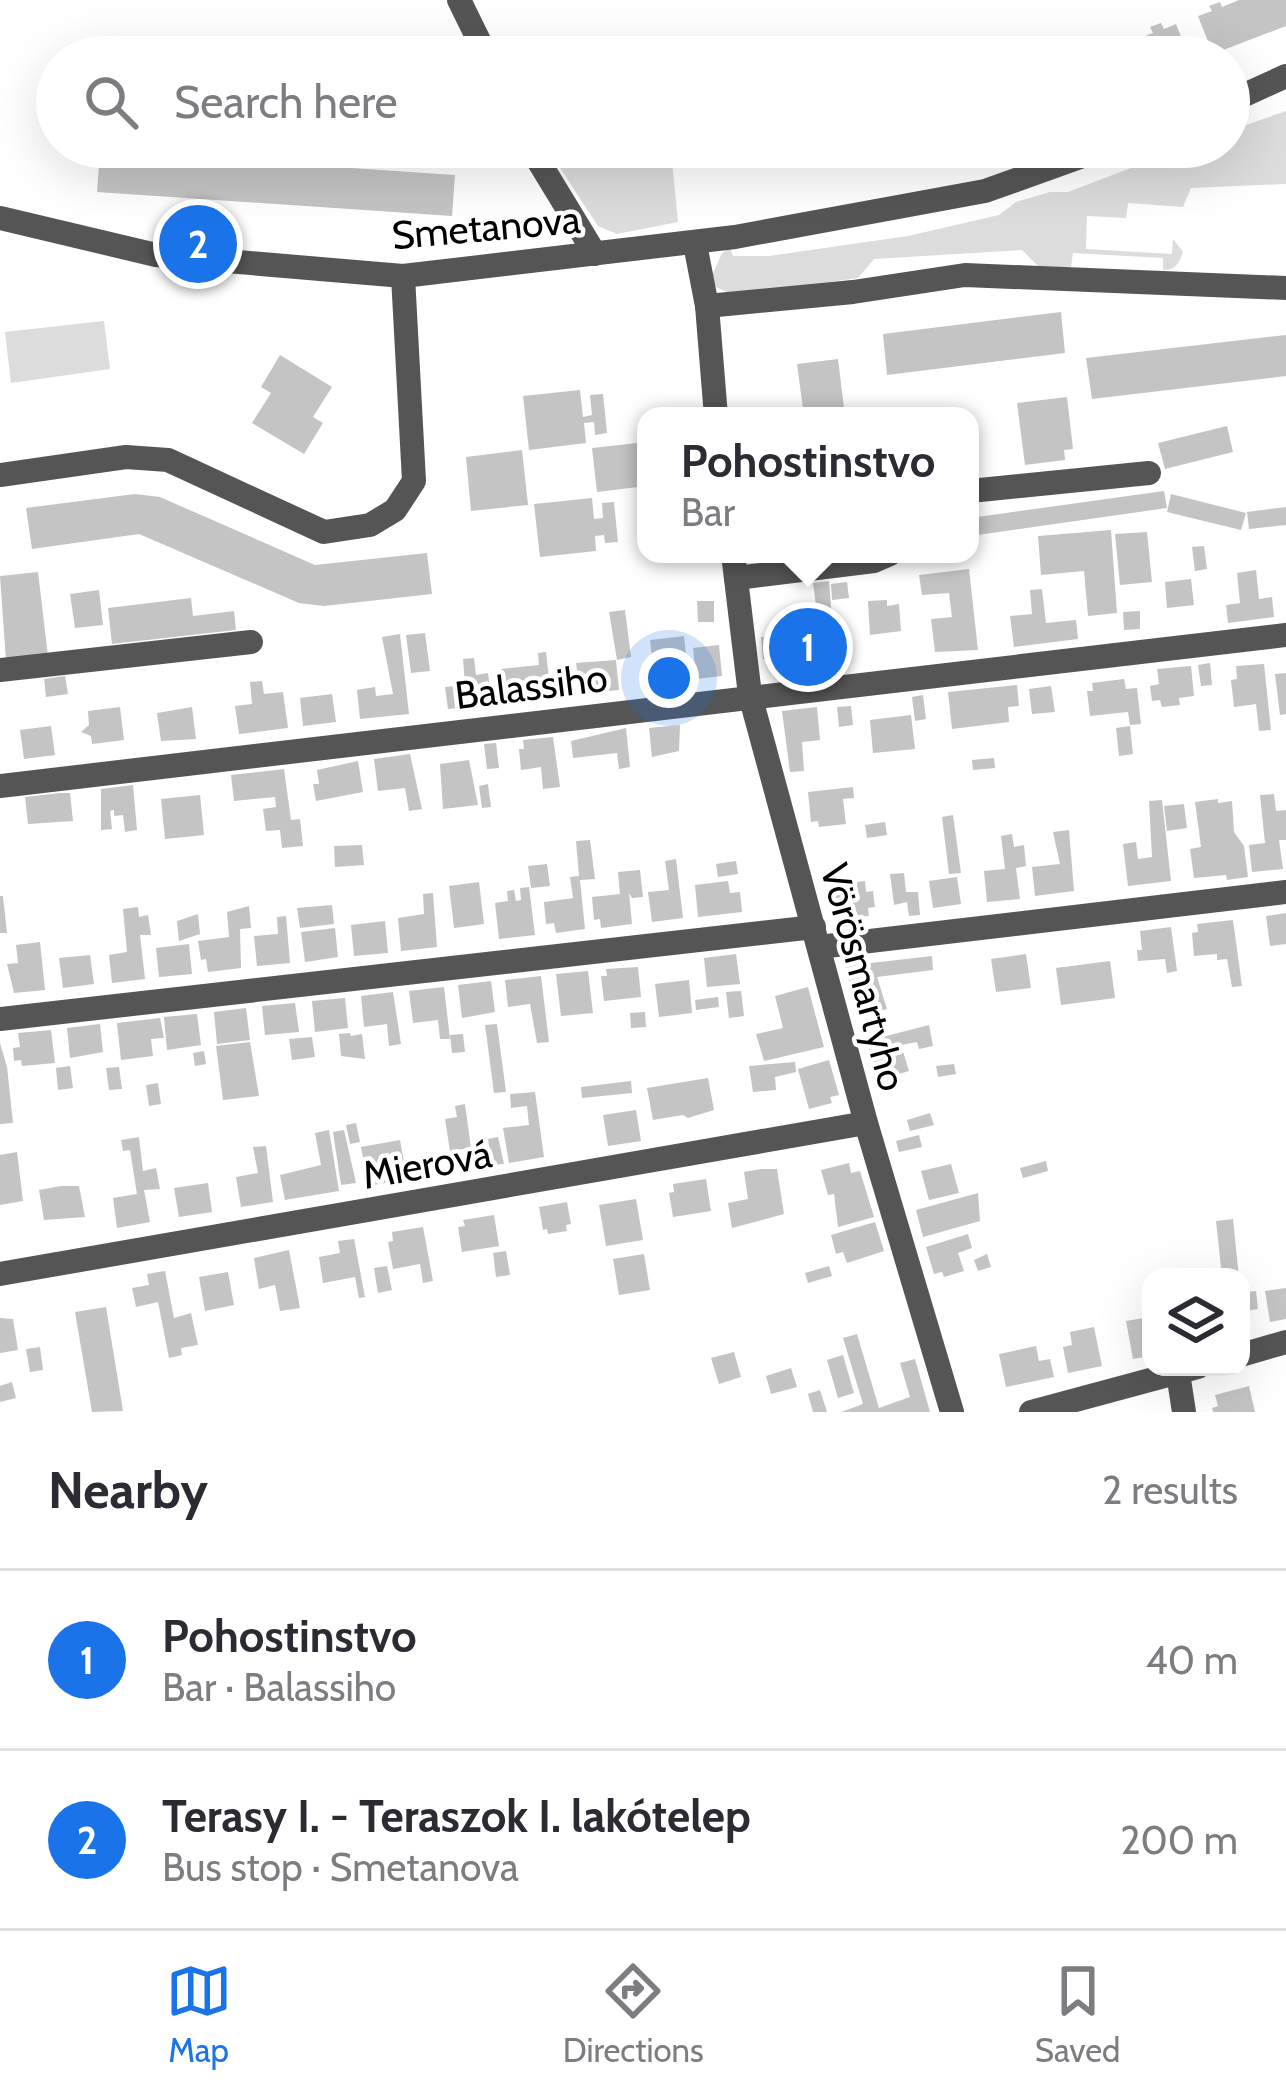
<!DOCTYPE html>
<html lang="en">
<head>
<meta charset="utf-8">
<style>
	body { margin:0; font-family:Cabin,sans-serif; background:#f7f7f7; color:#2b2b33 }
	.controls { position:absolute; right:36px; bottom:36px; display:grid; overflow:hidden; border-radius:24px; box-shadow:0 12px 48px #0002 }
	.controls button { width:108px; height:108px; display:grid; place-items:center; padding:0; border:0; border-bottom:3px solid #e1e1e2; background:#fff; color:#2b2b33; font:60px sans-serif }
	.you { position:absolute; left:669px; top:678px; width:42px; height:42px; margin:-30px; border:9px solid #fff; border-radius:50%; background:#1a73e8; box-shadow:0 0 0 18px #1a73e833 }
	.badge { display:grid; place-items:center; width:78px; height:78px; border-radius:50%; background:#1a73e8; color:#fff; font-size:39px; font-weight:700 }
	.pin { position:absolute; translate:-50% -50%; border:6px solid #fff; box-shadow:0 3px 12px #0006 }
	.popup { position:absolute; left:637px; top:407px; width:342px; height:156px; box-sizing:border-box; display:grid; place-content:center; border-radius:24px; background:#fff; filter:drop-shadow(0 3px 9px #0005); font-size:39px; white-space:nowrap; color:#7c7c81 }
	.popup b { font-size:45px; color:#2b2b33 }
	.popup::after { content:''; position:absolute; left:50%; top:100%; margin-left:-24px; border:24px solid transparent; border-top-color:#fff }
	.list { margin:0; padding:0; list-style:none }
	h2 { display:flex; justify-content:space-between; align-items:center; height:156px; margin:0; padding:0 48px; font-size:51px }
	h2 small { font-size:39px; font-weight:400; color:#7c7c81 }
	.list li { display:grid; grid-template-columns:78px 1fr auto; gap:36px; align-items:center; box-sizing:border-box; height:180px; padding:0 48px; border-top:3px solid #e1e1e2 }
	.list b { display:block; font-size:45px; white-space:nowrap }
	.list p { margin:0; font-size:39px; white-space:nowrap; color:#7c7c81 }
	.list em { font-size:39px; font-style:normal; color:#7c7c81 }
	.icon { flex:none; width:66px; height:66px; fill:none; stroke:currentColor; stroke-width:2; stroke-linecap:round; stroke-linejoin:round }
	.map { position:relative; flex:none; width:1286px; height:1412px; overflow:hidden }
	.search { position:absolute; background:#fff; box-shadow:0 12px 48px #0002; left:36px; right:36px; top:36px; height:132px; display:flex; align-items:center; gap:30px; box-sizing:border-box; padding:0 42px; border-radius:66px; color:#7c7c81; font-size:45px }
	.sheet { height:516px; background:#fff }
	nav { display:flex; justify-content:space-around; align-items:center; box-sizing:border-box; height:168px; border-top:3px solid #e1e1e2; background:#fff; font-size:33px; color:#7c7c81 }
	nav a { display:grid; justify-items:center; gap:6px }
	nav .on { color:#1a73e8 }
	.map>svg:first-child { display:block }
	.grass { fill:#dcdcdc }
	.building { fill:#c4c4c4 }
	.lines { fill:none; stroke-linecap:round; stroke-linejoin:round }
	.minor { stroke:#555; stroke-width:24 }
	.tertiary { stroke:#555; stroke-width:24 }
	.labels { text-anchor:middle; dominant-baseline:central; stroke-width:9; stroke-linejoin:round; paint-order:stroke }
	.street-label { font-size:39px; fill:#000; stroke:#fff }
</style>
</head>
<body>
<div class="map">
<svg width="1286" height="1412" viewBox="0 0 1286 1412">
	<rect width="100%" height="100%" fill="#fff"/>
	<g class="grass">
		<path d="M1286 111V184L1191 188 1183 207 1128 203 1126 218 1087 216 1086 249 1172 254 1173 239 1183 252C1179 263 1176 270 1163 270V258L1073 253 1071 267H1039L1022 250 874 259 858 278 734 295 716 287 711 278 722 253 730 248 733 256H769L908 236 999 215 1016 202 1050 192H1068L1186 147H1229V131Z"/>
		<path d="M576 147H667L671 150 678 222 617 234 598 226 560 168Z"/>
		<path d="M104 321 110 369 11 383 5 332Z"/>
	</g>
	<g class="building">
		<path d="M1239 0H1286V26L1213 54 1198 16 1212 11 1209 6 1220 2 1222 7Z"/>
		<path d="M1161 23 1164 29 1176 24 1189 57H1093L1109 50 1106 44 1117 40 1120 46 1153 33 1150 27Z"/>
		<path d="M801 147H852V150L802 155Z"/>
		<path d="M100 151 455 175 452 216 97 192Z"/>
		<path d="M1061 312 1065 353 887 375 883 334Z"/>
		<path d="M1286 335V376L1092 399 1086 358Z"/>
		<path d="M280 355 332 387 313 417 323 423 304 454 252 423 271 393 261 387Z"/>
		<path d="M838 359 845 416H804L797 364Z"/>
		<path d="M580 390 583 417 592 415 590 395 603 394 607 433 595 435 594 422 584 423 586 443 529 450 523 396Z"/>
		<path d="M1067 397 1073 449 1064 450 1065 460 1025 465 1017 403Z"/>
		<path d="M1227 426 1233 452 1165 469 1158 443Z"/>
		<path d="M646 442V486L597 492 592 448Z"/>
		<path d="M522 450 528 505 471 511 466 457Z"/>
		<path d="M1164 491 1167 508 970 536V518Z"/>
		<path d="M135 494 160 497 315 565 427 553 432 594 324 606 299 603 139 534 32 549 26 508Z"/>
		<path d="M1171 494 1246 513 1241 530 1167 512Z"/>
		<path d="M592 498 594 519 603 518 602 503 614 502 618 542 605 543 604 535 595 536 596 551 540 557 534 504Z"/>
		<path d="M1286 507V525L1249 529 1247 512Z"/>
		<path d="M1111 530 1117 613 1088 616 1084 571 1041 575 1038 536Z"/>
		<path d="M1147 532 1152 582 1120 585 1115 534Z"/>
		<path d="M1204 546 1207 569 1195 571 1192 547Z"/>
		<path d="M969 569 978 650 935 652 931 619 952 617 949 593 922 595 919 575Z"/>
		<path d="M1256 570 1259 599 1272 597 1274 617 1228 623 1226 605 1240 603 1237 573Z"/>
		<path d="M38 572 48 656 6 661 0 576Z"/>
		<path d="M1191 579 1194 605 1167 608 1165 582Z"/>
		<path d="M829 581 836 667 802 670 798 638 820 636 813 583Z"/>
		<path d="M847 582 849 598 832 600 831 584Z"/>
		<path d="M1042 589 1046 623 1076 620 1078 639 1014 647 1010 616 1032 614 1030 590Z"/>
		<path d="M99 590 103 625 75 628 70 594Z"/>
		<path d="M191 598 193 616 234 611 236 630 112 644 108 608Z"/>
		<path d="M887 600V606L899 604 901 631 870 635 868 601Z"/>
		<path d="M697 601H714V622H698Z"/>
		<path d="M625 610 631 657 617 660 609 612Z"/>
		<path d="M1140 611V629L1124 630 1123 612Z"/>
		<path d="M425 633 430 671 411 673 406 635Z"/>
		<path d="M400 634 409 714 360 719 357 690 375 687 376 696 393 694 382 637Z"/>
		<path d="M684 636 688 673 654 675 650 640Z"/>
		<path d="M786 636 788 658 763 659 761 637Z"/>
		<path d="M719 645 722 676 696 679 693 648Z"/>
		<path d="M546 652 551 697 505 702 501 669 539 665 538 653Z"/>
		<path d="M474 658 476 675 488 673 492 704 448 709 445 687 465 685 463 659Z"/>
		<path d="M616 660 619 690 585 693V687H579L576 663Z"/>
		<path d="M1210 663 1212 685 1201 686 1198 665Z"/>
		<path d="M1264 664 1271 730 1259 731 1256 704 1234 707 1231 680 1237 679 1236 666Z"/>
		<path d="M1191 666 1194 696 1179 698 1180 705 1162 707 1160 700 1152 701 1150 686 1159 684 1157 669Z"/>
		<path d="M1286 673V714L1280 715 1275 674Z"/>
		<path d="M65 676 68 694 46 697 44 679Z"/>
		<path d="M1124 679 1126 689 1137 688 1141 724 1130 725 1128 712 1090 716 1087 691H1093L1092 683Z"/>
		<path d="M262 681 264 694 283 692 288 728 239 734 235 706 252 704 250 682Z"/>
		<path d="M1017 685 1019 706 1008 707 1009 722 952 729 948 692Z"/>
		<path d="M1051 686 1055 712 1032 714 1029 689Z"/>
		<path d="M332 694 336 722 303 726 300 698Z"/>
		<path d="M923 695 926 719 915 721 912 697Z"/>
		<path d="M851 706 853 725 839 727 837 707Z"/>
		<path d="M120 707 124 740 92 744 91 736 81 732 89 725 88 711Z"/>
		<path d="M192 707 196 739 161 741 157 713Z"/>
		<path d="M817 707 820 740 802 742 804 771 790 772 782 711Z"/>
		<path d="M911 715 915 749 873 753 870 720Z"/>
		<path d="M680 725 679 751 652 757 649 728Z"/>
		<path d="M51 726 55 755 24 759 20 730Z"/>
		<path d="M1130 726 1133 754 1119 756 1116 728Z"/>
		<path d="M626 728 630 767 619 769 617 753 573 758 571 741Z"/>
		<path d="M553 737 560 787 543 789 541 767 521 770 519 749H524L523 740Z"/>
		<path d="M496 743 499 768 487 769 484 744Z"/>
		<path d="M410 754 422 809 409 811 405 788 378 791 374 759Z"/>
		<path d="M994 758 995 768 973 770 972 760Z"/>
		<path d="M469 760 478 805 443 809 440 764Z"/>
		<path d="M358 761 363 792 316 801 313 784H319L317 770Z"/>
		<path d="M284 769 291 820 300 819 303 846 282 848 280 830 266 831 263 809 276 807 275 797 234 801 231 775Z"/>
		<path d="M488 784 491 807 482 808 479 786Z"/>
		<path d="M133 785 137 830 125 832 123 815 114 816V810L110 811 112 829 101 830V789Z"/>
		<path d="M853 787 854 798 843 799 846 824 819 827 818 821 811 822 808 792Z"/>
		<path d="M60 793H70L73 821 28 824 25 797Z"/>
		<path d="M1274 794 1276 811 1286 810V840H1279L1283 869 1252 872 1249 845 1265 843 1260 795Z"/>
		<path d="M200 795 204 835 165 839 161 799Z"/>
		<path d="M1218 799V803L1232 801 1234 832 1244 846 1248 877 1227 880 1226 875 1194 878 1190 849 1201 847 1195 802Z"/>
		<path d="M1162 800 1171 881 1128 886 1123 844 1136 842 1138 859 1152 857 1149 801Z"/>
		<path d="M1184 804 1187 828 1167 831 1164 806Z"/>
		<path d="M953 815 961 873 949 874 942 817Z"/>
		<path d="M885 822 887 835 867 838 865 825Z"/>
		<path d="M1069 830 1074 891 1035 896 1032 867 1060 864 1053 832Z"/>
		<path d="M1012 834 1014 847 1024 845 1026 866 1016 868 1020 899 987 902 984 871 1005 869 1001 836Z"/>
		<path d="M590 840 595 879 580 880 585 929 556 933 554 923 546 924 544 902 573 898 570 877 579 876 576 841Z"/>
		<path d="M362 845 364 865 335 867 334 846Z"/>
		<path d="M676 859 683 918 652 922 648 892 669 890 665 861Z"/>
		<path d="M736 861 738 874 718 877 716 864Z"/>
		<path d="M547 864 550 886 531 888 528 866Z"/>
		<path d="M640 870 643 897 632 898 629 893 632 924 601 928 600 919 594 920 592 897 620 894 618 872Z"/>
		<path d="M904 873 906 892H918L920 915 909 916 907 902 894 905 890 874Z"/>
		<path d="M957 877 961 904 933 908 929 881Z"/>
		<path d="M728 881 730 893 740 892 742 912 698 917 695 885Z"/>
		<path d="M865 881 866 892 873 891 875 907 868 908 869 916 838 919 834 885Z"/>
		<path d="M479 882 484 924 454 928 449 886Z"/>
		<path d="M529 887 535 935 499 939 495 903 508 901 507 891 514 890 516 901 521 900 520 888Z"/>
		<path d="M433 893 437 947 401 951 398 918 424 914 423 894Z"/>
		<path d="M0 896H3L7 933H0Z"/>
		<path d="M332 905 334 924 300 928 297 908Z"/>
		<path d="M249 906 251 928 240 929 241 968 208 972 206 959 201 960 198 941 229 937 227 912Z"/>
		<path d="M138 907 139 917 148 915 151 935H140L145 979 112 983 109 955 127 952 123 909Z"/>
		<path d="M1286 913V944L1270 946 1266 916Z"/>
		<path d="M198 914 200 934 179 941 177 921Z"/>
		<path d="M286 916 290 963 257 966 254 936 278 934 277 917Z"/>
		<path d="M1233 920 1242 986 1232 987 1227 959 1217 960V954L1194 956 1192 933 1198 932 1197 924Z"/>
		<path d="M385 921 388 953 354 956 351 925Z"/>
		<path d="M1171 927 1177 971 1167 973 1165 959 1138 961 1137 950H1142L1140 931Z"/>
		<path d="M335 928 338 957 305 962 301 932Z"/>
		<path d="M40 942 45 990 14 993 7 964 18 963 16 945Z"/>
		<path d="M189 944 192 974 159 977 156 948Z"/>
		<path d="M736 954 740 984 707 987 704 958Z"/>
		<path d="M1026 954 1031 988 996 992 991 959Z"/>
		<path d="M90 955 94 984 63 988 59 958Z"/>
		<path d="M932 956 933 970 877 977 887 1009 859 1017 845 966Z"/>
		<path d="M1110 961 1115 998 1061 1005 1056 968Z"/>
		<path d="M638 967 641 997 604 1001 601 976H607L606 969Z"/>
		<path d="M588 971 593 1013 561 1016 556 974Z"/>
		<path d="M541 976 549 1042 537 1043 530 1004 508 1007 505 980Z"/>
		<path d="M689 980 692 1013 659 1017 655 984Z"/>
		<path d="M491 981 495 1012 462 1018 458 985Z"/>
		<path d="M444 987 450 1039H440L438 1020 413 1023 409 991Z"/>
		<path d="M808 987 824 1047 764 1061 756 1034 783 1028 775 996Z"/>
		<path d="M741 991 744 1016 729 1018 726 992Z"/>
		<path d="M393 992 401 1044 389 1046 387 1024 364 1027 361 996Z"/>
		<path d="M718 997 719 1007 696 1010 695 1000Z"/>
		<path d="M345 998 348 1028 315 1032 312 1001Z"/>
		<path d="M295 1003 299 1032 265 1035 262 1006Z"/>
		<path d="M246 1008 250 1040 217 1044 214 1012Z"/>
		<path d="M645 1012 646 1027 631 1028 630 1013Z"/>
		<path d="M197 1014 201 1045 167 1050 164 1017Z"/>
		<path d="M160 1018 164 1038 151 1039 153 1056 121 1060 117 1023Z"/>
		<path d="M100 1024 103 1052 70 1058 67 1028Z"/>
		<path d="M497 1024 506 1092 494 1093 485 1025Z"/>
		<path d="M929 1025 933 1046 919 1049 917 1042 901 1045 909 1071 886 1078 884 1073 876 1075 867 1041Z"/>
		<path d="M51 1030 55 1063 22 1066 21 1060 14 1061 13 1048 20 1047 18 1033Z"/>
		<path d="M350 1033 351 1036 362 1034 365 1059 341 1056 339 1034Z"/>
		<path d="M463 1034 465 1052 452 1053 450 1035Z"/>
		<path d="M312 1037 315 1057 292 1060 289 1039Z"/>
		<path d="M250 1042 259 1096 223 1100 216 1046Z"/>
		<path d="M0 1043 7 1067 13 1123 0 1124Z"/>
		<path d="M204 1051 206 1064 195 1066 193 1053Z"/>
		<path d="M829 1060 839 1095 830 1097 832 1103 809 1109 798 1069Z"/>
		<path d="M795 1062 796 1072 775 1077 776 1090 753 1092 749 1066Z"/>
		<path d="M954 1064 956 1074 938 1077 936 1066Z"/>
		<path d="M70 1066 73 1088 58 1090 56 1068Z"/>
		<path d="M119 1067 122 1089 109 1090 106 1068Z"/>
		<path d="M708 1078 714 1110 688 1118 683 1115 653 1120 647 1088Z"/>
		<path d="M631 1081 632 1093 582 1098 581 1087Z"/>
		<path d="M158 1083 161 1104 149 1106 146 1085Z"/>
		<path d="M535 1092 544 1157 509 1163 503 1128 529 1125 527 1106 511 1108 510 1094Z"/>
		<path d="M465 1104 471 1148 450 1151 445 1119 457 1117 455 1106Z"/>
		<path d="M636 1110 641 1141 608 1146 603 1115Z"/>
		<path d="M930 1113 934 1125 910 1131 907 1120Z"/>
		<path d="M356 1123 360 1142 350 1144 346 1125Z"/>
		<path d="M329 1130 339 1191 285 1200 280 1175 321 1165 315 1133Z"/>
		<path d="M344 1130 356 1183 341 1185 333 1132Z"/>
		<path d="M919 1135 922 1147 899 1152 896 1141Z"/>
		<path d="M139 1137 143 1171 156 1168 160 1189 144 1190 150 1222 117 1228 113 1198 137 1194 130 1150 123 1151 121 1140Z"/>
		<path d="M498 1137 504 1164 492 1165 488 1139Z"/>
		<path d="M400 1140 407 1179 368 1186 361 1147Z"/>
		<path d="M266 1146 273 1202 241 1207 236 1177 258 1173 253 1147Z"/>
		<path d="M17 1152 23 1201 0 1205V1155Z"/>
		<path d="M1046 1161 1048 1171 1023 1178 1020 1168Z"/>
		<path d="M849 1163 851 1173 860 1171 874 1217 838 1227 834 1194 828 1195 821 1170Z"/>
		<path d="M951 1164 959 1193 929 1200 921 1171Z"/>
		<path d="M761 1169H777L784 1214 732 1228 728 1203 748 1199 744 1172Z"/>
		<path d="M706 1179 711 1211 673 1217 669 1193 674 1192 673 1184Z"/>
		<path d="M208 1183 212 1212 179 1217 174 1188Z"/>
		<path d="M61 1186H79L85 1217 44 1220 39 1190Z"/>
		<path d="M978 1193 980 1221 923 1237 916 1210Z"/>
		<path d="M636 1199 643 1240 606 1246 599 1205Z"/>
		<path d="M567 1202 571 1224 566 1225 567 1231 548 1234 547 1229 543 1230 539 1207Z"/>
		<path d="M494 1215 499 1246 462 1252 458 1227 465 1226 463 1220Z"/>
		<path d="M1233 1219 1239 1277H1222L1216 1221Z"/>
		<path d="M875 1222 884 1251 847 1263 843 1252 836 1254 831 1235Z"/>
		<path d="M423 1227 433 1281 423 1283 420 1264 393 1269 388 1242 393 1241 392 1232Z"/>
		<path d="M968 1234 972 1248 958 1253 964 1271 944 1277 942 1272 934 1274 926 1247Z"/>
		<path d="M354 1239 365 1297 359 1298 355 1277 323 1283 319 1257 340 1253 338 1241Z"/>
		<path d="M289 1250 300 1308 280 1311 275 1285 259 1289 254 1258Z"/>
		<path d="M506 1251 510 1275 496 1277 493 1253Z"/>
		<path d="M644 1254 650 1290 619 1295 613 1259Z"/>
		<path d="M987 1254 991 1267 978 1271 974 1260Z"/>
		<path d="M387 1266 392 1290 378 1293 374 1268Z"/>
		<path d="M829 1266 832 1276 808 1283 805 1273Z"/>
		<path d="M165 1271 174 1318 191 1313 198 1345 181 1348 182 1355 169 1358 158 1302 136 1307 132 1288 149 1285 147 1274Z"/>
		<path d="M228 1272 234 1305 205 1311 199 1277Z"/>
		<path d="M1286 1288V1319L1270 1322 1265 1291Z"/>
		<path d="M1256 1291 1258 1309 1245 1311 1243 1292Z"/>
		<path d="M106 1307 123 1411 92 1412 75 1312Z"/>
		<path d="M1149 1317 1151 1356 1133 1359 1126 1321Z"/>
		<path d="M0 1318 13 1319 18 1350 0 1353Z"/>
		<path d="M1094 1327 1102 1366 1068 1373 1063 1347 1072 1345 1070 1332Z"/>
		<path d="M857 1334 879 1408 910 1397 900 1363 915 1359 930 1412H841L863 1404 843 1338Z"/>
		<path d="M1036 1346 1039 1361 1050 1359 1054 1377 1006 1387 999 1354Z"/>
		<path d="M40 1347 43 1370 30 1372 26 1349Z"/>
		<path d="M734 1352 741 1377 719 1384 711 1358Z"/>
		<path d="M843 1355 854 1393 838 1398 827 1360Z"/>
		<path d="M791 1368 797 1387 771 1394 766 1376Z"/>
		<path d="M12 1382 16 1398 0 1402V1386Z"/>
		<path d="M1249 1386 1255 1412H1213L1212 1408 1218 1406 1215 1395Z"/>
		<path d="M820 1390 827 1412H813L808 1394Z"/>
	</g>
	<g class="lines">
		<g class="minor">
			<path d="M459 0 487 57"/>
			<path d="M530 147 595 254"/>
			<path d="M695 244 707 306 716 416"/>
			<path d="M707 306 853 292 965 275 1286 288"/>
			<path d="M0 475 126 457 168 460 324 532 370 525 395 510 414 481 403 276"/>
			<path d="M970 491 1149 473"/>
			<path d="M733 554 750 695 866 1123 952 1412"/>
			<path d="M736 578 874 561 890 554"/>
			<path d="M0 670 251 642"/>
			<path d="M0 786 1286 635"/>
			<path d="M819 947 1286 892"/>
			<path d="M0 1019 814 927"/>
			<path d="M0 1274 866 1123"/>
			<path d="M1241 1355 1286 1342"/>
			<path d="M1178 1373 1184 1412"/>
			<path d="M1031 1412 1198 1367"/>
		</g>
		<g class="tertiary">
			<path d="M1229 102 1286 76"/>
			<path d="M0 218 156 255 403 276 735 237 985 191 1108 147"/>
		</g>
	</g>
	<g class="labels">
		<g class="street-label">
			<text transform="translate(486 227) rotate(-5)">Smetanova</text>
			<text transform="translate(531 686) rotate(-7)">Balassiho</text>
			<text transform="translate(864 977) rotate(75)">Vörösmartyho</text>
			<text transform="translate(427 1164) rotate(-10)">Mierová</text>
		</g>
	</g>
</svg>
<div class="controls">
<button><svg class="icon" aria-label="layers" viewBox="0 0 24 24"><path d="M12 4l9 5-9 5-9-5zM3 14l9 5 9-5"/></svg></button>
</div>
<div class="you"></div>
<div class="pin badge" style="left:808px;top:647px">1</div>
<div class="popup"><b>Pohostinstvo</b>Bar</div>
<div class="pin badge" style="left:198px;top:244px">2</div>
<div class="search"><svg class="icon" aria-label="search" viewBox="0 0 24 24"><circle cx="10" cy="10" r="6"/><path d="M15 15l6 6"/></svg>Search here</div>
</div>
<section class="sheet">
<h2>Nearby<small>2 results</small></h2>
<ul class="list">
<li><span class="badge">1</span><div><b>Pohostinstvo</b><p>Bar · Balassiho</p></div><em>40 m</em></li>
<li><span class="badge">2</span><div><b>Terasy I. - Teraszok I. lakótelep</b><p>Bus stop · Smetanova</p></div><em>200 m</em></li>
</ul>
</section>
<nav>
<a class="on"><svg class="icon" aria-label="map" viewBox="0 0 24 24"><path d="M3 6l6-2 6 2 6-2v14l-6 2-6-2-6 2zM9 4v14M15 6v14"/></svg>Map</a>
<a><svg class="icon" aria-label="directions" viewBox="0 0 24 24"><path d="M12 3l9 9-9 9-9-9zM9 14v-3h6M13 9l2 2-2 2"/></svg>Directions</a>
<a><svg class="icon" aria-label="saved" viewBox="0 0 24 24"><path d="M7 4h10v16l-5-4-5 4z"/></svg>Saved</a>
</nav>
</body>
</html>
